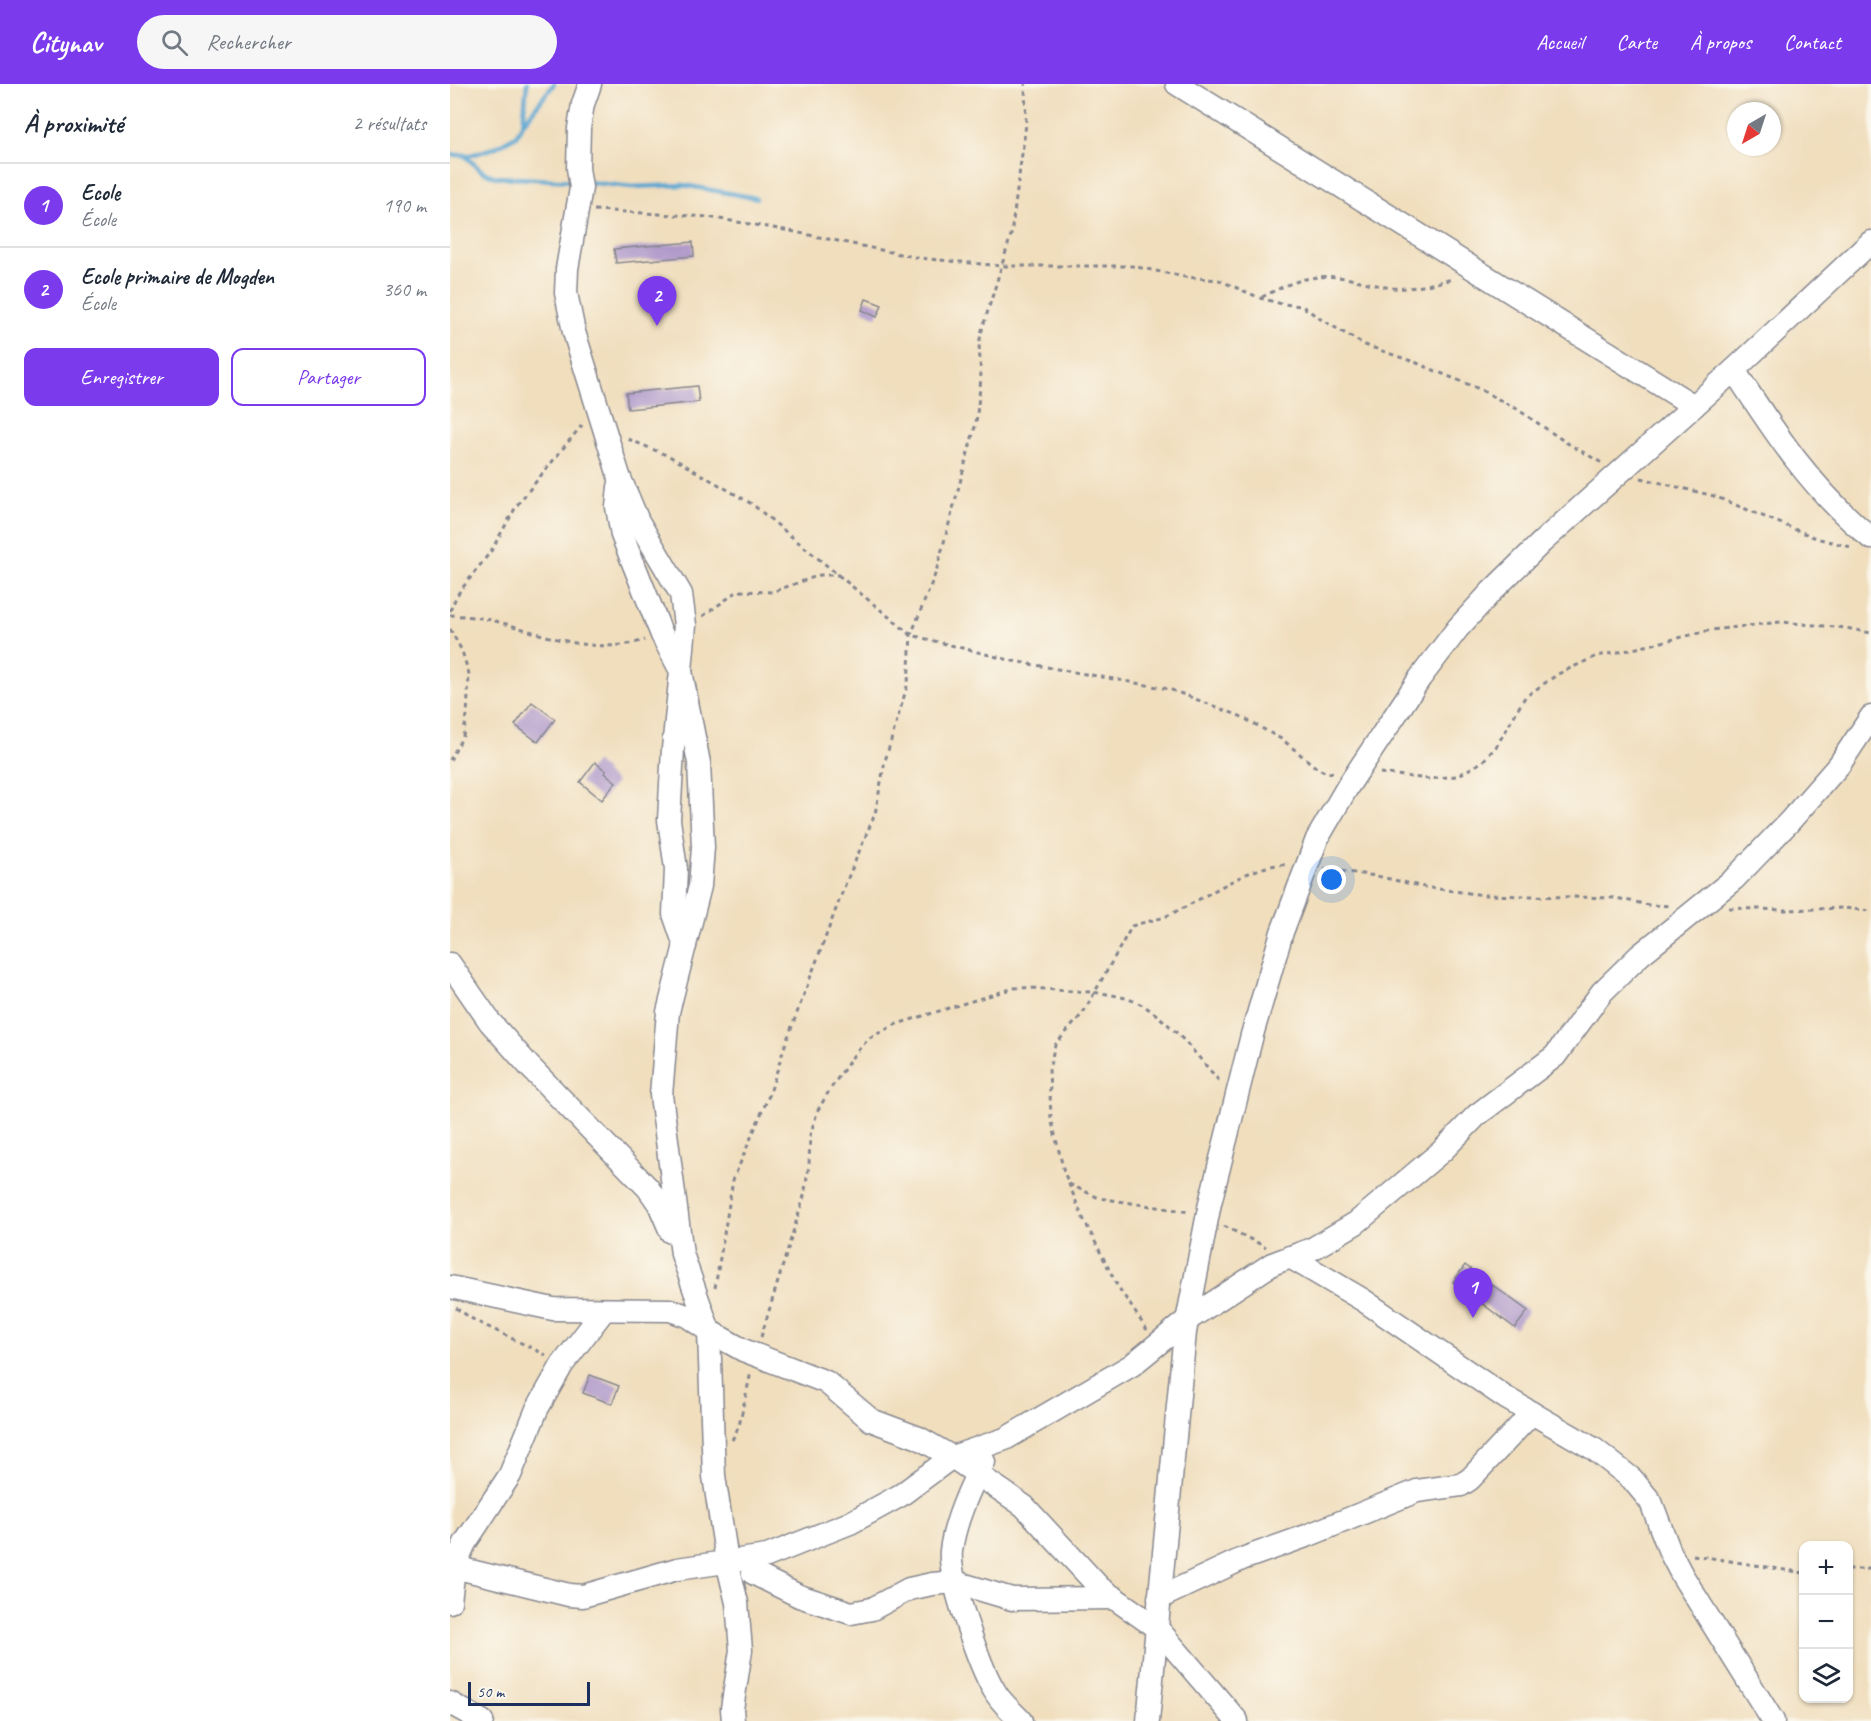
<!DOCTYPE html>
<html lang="fr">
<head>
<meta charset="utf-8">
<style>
	body { margin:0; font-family:Caveat,sans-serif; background:#f6f6f7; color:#1f2937 }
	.controls { position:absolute; right:18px; bottom:18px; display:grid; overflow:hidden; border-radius:12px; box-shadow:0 2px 4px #0004 }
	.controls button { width:54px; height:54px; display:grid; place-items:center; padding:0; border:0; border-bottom:2px solid #e0e1e3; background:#fff; color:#1f2937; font:30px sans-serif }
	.compass { position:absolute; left:1277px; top:18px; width:54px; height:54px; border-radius:50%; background:#fff; box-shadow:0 2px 4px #0004; rotate:219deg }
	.scale { position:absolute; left:18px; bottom:15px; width:122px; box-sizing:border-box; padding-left:6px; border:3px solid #1b2f5e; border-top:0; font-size:16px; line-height:21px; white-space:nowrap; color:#1b2f5e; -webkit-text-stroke:4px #fbf7ec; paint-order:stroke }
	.you { position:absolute; left:882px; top:796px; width:21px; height:21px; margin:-15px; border:4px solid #fff; border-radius:50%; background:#1a73e8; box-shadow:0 0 0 9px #1a73e833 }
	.badge { display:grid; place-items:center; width:39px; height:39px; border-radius:50%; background:#7c3aed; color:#fff; font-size:20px; font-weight:700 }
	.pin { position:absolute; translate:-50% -50px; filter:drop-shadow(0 2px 3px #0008) }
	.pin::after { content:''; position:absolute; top:32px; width:21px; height:18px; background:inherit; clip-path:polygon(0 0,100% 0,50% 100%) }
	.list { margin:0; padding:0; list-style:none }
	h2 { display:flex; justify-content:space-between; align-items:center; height:78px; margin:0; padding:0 24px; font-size:26px }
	h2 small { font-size:20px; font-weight:400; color:#747a83 }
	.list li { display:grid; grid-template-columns:39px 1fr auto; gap:18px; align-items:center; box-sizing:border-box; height:84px; padding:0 24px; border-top:2px solid #e0e1e3 }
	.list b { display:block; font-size:22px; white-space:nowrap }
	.list p { margin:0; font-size:20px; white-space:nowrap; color:#747a83 }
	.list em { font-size:20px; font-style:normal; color:#747a83 }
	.actions { display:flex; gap:12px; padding:18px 24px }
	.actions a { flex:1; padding:14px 0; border:2px solid #7c3aed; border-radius:12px; text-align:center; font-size:21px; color:#7c3aed }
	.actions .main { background:#7c3aed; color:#fff }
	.icon { flex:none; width:33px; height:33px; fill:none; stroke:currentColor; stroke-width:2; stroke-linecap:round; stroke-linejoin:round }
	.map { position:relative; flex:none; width:1421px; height:1637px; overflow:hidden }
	header { display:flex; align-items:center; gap:36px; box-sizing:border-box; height:84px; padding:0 30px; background:#7c3aed; color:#fff }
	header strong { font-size:28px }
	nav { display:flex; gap:33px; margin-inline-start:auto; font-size:21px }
	.search { width:420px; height:54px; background:#f6f6f7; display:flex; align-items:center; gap:15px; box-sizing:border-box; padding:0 21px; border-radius:33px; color:#747a83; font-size:22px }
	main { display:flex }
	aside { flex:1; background:#fff }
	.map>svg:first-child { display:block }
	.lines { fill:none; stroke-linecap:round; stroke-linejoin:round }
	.stream { stroke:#59a5d1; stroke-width:4.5 }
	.building { fill:#b09aca }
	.minor-casing { stroke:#86868e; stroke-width:25 }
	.path { stroke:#86868e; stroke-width:3; stroke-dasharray:4.5 4.5; stroke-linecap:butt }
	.minor { stroke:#fff; stroke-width:22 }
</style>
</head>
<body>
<header>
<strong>Citynav</strong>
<div class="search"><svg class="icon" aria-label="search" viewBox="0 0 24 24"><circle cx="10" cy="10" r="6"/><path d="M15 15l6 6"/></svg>Rechercher</div>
<nav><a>Accueil</a><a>Carte</a><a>À propos</a><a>Contact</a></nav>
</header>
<main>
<aside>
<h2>À proximité<small>2 résultats</small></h2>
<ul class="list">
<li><span class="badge">1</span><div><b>Ecole</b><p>École</p></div><em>190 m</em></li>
<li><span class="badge">2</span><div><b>Ecole primaire de Mogden</b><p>École</p></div><em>360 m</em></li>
</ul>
<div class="actions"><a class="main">Enregistrer</a><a>Partager</a></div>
</aside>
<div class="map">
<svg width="1421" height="1637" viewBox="0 0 1421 1637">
	<rect width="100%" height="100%" fill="#fbf7ec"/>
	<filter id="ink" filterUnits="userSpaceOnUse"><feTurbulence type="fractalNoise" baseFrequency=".0167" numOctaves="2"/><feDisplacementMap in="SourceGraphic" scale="12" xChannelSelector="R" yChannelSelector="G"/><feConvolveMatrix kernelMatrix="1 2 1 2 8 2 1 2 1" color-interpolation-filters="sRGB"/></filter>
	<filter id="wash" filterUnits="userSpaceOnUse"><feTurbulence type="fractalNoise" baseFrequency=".008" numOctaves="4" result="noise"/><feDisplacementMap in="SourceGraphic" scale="24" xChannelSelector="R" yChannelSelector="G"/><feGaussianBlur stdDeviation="1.35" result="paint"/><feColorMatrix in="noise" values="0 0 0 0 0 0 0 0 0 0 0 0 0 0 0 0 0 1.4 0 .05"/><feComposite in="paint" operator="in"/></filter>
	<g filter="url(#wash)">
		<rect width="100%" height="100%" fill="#f0debd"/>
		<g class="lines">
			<g class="stream">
				<path d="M74 38 104 0"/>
				<path d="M0 71H21L44 64 66 52 73 39 77 0"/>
				<path d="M14 71 33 88 46 93 125 97"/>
				<path d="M136 98 182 103 233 101 306 114"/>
			</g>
		</g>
		<g id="blocks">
			<g class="building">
				<path d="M243 158 244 172 166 179 164 165Z"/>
				<path d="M416 215 432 221 427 233 412 226Z"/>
				<path d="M247 302 249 318 178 325 176 309Z"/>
				<path d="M82 618 105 635 88 658 65 641Z"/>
				<path d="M145 678 156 687 155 689 166 698 152 716 130 698Z"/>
				<path d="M1015 1181 1078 1227 1065 1244 1003 1198Z"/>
				<path d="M140 1291 169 1302 162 1320 133 1309Z"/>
			</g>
		</g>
	</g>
	<g filter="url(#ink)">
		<use href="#blocks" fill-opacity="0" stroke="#86868e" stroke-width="1.5"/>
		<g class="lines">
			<g class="minor-casing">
				<g id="minor">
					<path d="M140 0 133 20 129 44 128 84 131 104 117 185 116 209 124 248 169 392 188 437 231 510 235 541 231 587 249 679 253 763 250 802 218 928 211 1011 232 1170 259 1247 264 1392 277 1477 287 1519 291 1566 282 1625 283 1637"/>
					<path d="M727 0 1244 322"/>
					<path d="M1284 286C1325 349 1362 406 1421 454"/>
					<path d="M169 403 167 423 172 451 212 551 231 587 223 665 219 736 226 785 224 830 235 862"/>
					<path d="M0 880 40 938 80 983 198 1104 209 1120 221 1148"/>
					<path d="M840 1173 913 1216 1056 1314 1144 1365 1182 1395 1201 1418 1220 1468 1232 1491 1323 1637"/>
					<path d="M0 1203 103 1225 220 1226 237 1232 259 1247 293 1266 376 1298 421 1336 469 1354 502 1373 574 1422 650 1504 707 1544 787 1637"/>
					<path d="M534 1378C520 1402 504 1440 501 1467 498 1493 530 1583 544 1606 550 1618 562 1627 571 1637"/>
					<path d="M0 1482 119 1511 133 1512 227 1485 317 1472 400 1439 451 1411 502 1373 555 1355 682 1281 737 1236 822 1180 862 1165 906 1139 992 1067 1027 1031 1105 972 1152 908 1190 871 1284 795 1339 738 1389 681 1421 633"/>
					<path d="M303 1489 349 1512 401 1529 422 1525 459 1505 482 1500 505 1498 562 1515 665 1514"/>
					<path d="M709 1514 792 1475 859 1451 967 1407 1011 1401 1020 1395 1082 1329"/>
					<path d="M0 1518 4 1483 15 1459 60 1391 87 1325 112 1281 154 1226"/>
					<path d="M0 1619 32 1637"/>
					<path d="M698 1637 735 1248 760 1119 802 951 832 848 867 755 898 702 970 594 1008 544 1042 507 1092 458 1284 286 1421 158"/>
				</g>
			</g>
			<g class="path">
				<path d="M144 126 258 133 340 147 469 174 552 182H682L735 193 769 196 810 214 832 220 852 222 872 236 915 261 967 279 1029 305 1067 325 1117 359 1152 379"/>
				<path d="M812 213C830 204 849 194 869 193 894 190 919 201 943 204 963 206 984 199 1003 195"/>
				<path d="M178 355 221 373 302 420 461 551 563 577 719 605 790 632 833 656 868 685 878 689 885 688"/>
				<path d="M1191 394 1264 412 1366 454 1401 463"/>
				<path d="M0 527 7 511 41 467 67 421 132 341"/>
				<path d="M0 531C14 532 28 533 41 536 94 549 139 573 195 556"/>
				<path d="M253 532 288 507 322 508 370 491H389"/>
				<path d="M0 545 12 567 19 590 17 632 13 652 0 676"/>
				<path d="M930 689 978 695 1007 692 1032 678 1046 663 1075 613 1108 590 1147 572 1179 566 1261 546 1331 538 1396 544 1421 549"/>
				<path d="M874 785 927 792 974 803 1034 811 1166 814 1199 821 1222 822"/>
				<path d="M1279 824 1336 826 1394 824 1421 827"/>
				<path d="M619 1100 649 1114 740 1128"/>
				<path d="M774 1142 816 1163"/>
				<path d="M265 1204 283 1096 320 1009 335 961 395 801 425 730 435 677 458 599 461 551 486 488 526 339 531 294 529 260 532 246 561 151 576 40 575 0"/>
				<path d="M6 1224 24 1236 96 1271"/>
				<path d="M697 1246 667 1201 632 1132 614 1088 601 1034 599 985 605 961 633 929 682 842C693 838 703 837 714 833 747 821 801 777 838 781"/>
				<path d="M311 1253 354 1112 359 1081 360 1051 368 1026 379 1007 403 972 419 954 447 940 564 904C579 903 591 905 606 906 636 908 674 907 700 926 727 945 749 974 771 999"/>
				<path d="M282 1356 289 1342 301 1288"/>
				<path d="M1243 1471 1354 1489"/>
				<path d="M1398 1485H1421"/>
			</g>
			<use href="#minor" class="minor"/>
		</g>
	</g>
</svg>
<div class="controls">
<button>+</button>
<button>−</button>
<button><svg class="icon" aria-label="layers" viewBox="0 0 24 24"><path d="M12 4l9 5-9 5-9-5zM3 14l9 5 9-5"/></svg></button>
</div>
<svg class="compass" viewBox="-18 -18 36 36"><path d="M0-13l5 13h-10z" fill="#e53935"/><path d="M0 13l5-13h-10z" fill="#747a83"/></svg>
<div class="scale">50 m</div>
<div class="you"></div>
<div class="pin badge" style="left:1023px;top:1234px">1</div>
<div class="pin badge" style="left:207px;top:242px">2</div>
</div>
</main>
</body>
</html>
